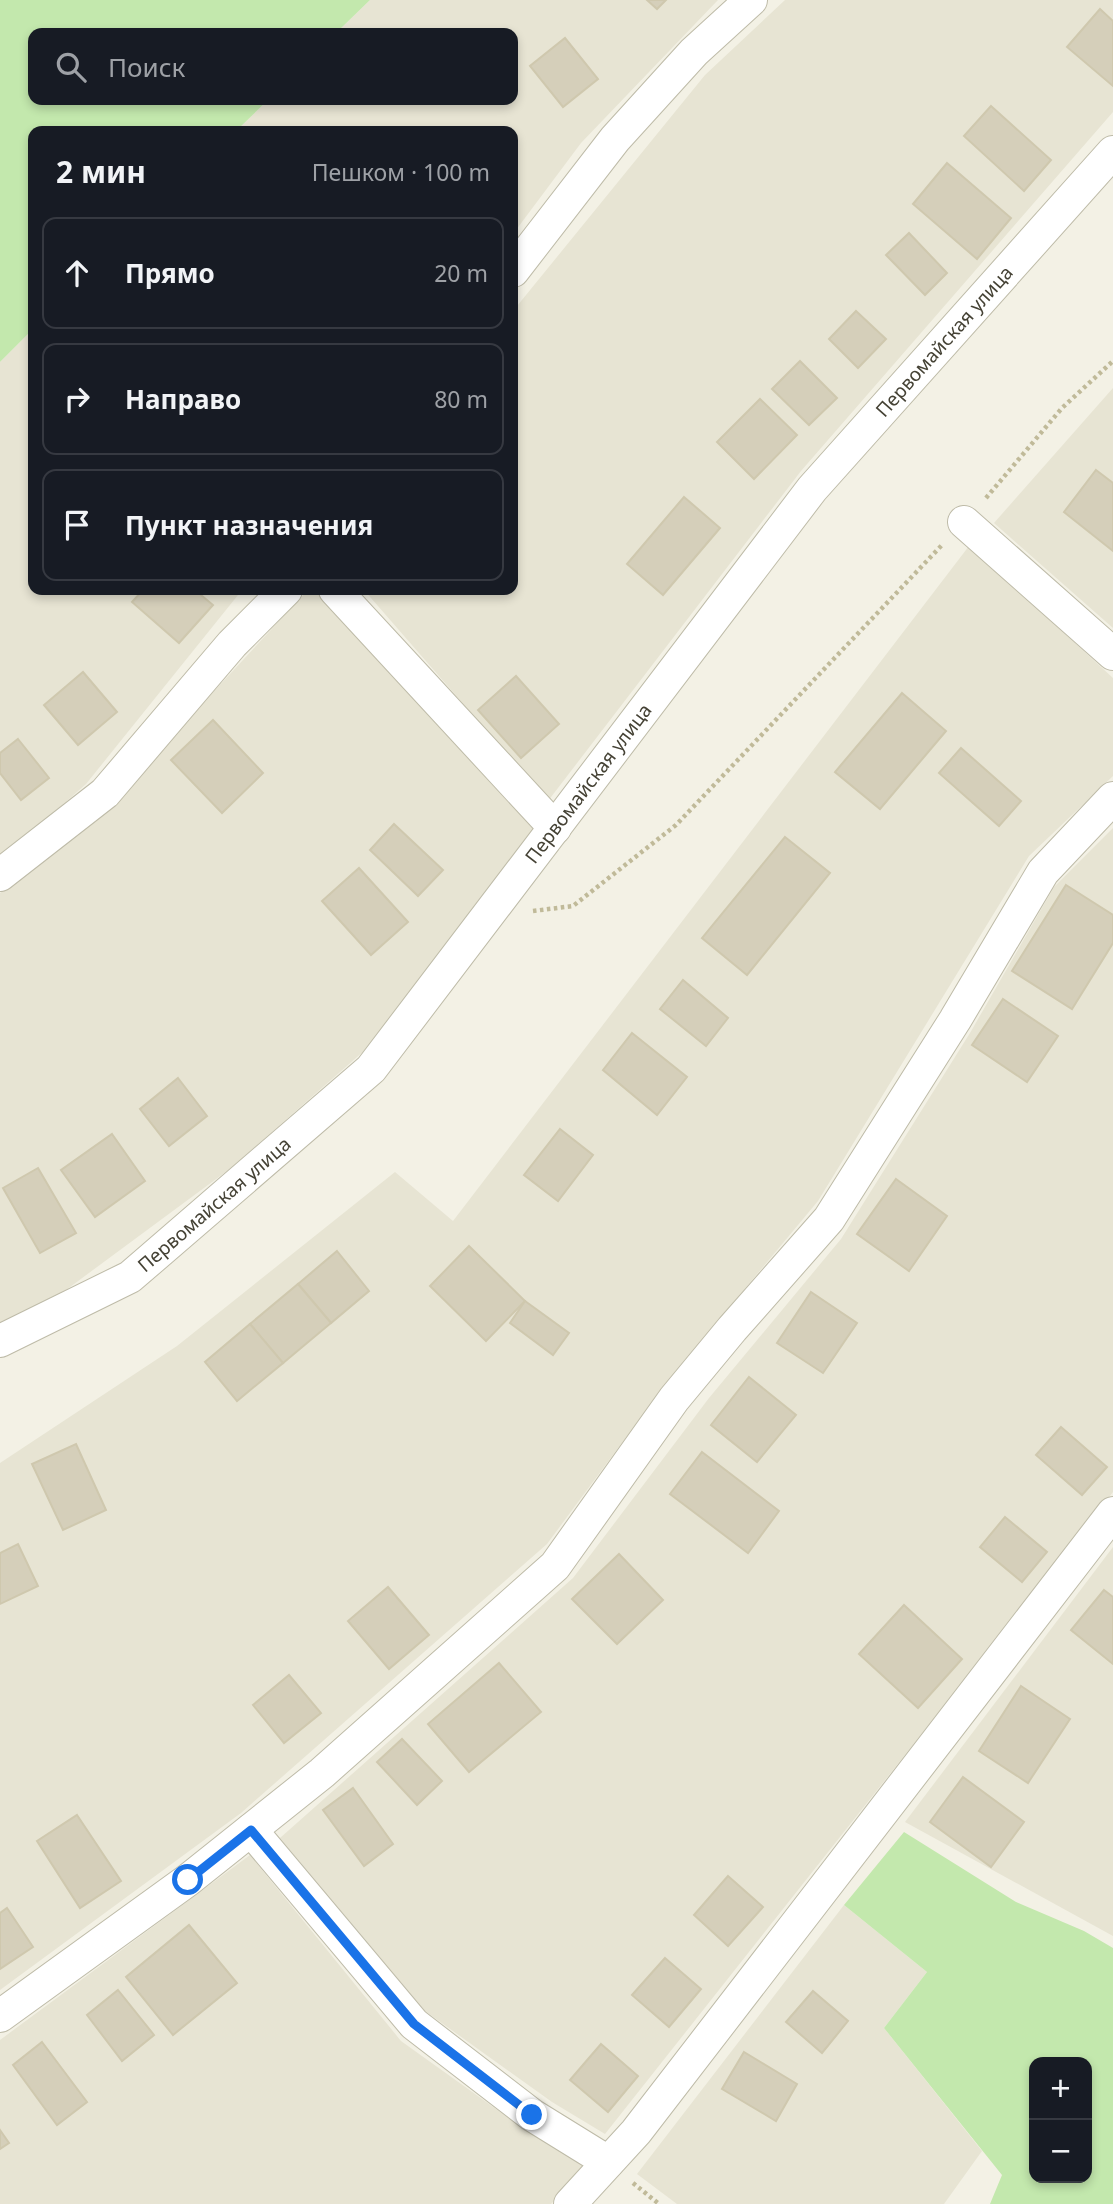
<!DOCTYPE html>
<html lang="ru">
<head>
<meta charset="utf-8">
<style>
	body { margin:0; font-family:"Noto Sans",sans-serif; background:#20242c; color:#f1f3f6 }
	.controls { position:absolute; right:21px; bottom:21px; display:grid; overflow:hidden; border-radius:14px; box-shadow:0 4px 10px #0003 }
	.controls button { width:63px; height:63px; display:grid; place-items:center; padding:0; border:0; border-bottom:2px solid #363941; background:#171b24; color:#f1f3f6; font:35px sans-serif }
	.stop { position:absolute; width:21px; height:21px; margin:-16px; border:5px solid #1a73e8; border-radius:50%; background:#fff }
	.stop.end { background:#1a73e8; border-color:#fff; box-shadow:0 2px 7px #0008 }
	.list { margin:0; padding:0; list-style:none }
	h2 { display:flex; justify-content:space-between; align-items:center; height:91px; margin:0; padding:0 28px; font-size:30px }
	h2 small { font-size:23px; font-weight:400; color:#9ea1a6 }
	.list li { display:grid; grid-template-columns:46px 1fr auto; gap:21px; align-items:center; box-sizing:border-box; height:112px; margin:0 14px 14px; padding:0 14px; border:2px solid #363941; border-radius:14px }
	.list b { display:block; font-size:26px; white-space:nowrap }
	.list em { font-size:23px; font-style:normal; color:#9ea1a6 }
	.icon { flex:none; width:38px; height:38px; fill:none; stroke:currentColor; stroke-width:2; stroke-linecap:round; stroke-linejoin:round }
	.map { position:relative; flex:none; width:1113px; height:2204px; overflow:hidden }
	.search { position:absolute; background:#171b24; box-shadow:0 4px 10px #0003; left:28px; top:28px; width:490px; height:77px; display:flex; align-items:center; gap:18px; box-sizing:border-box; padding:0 24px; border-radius:14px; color:#9ea1a6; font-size:26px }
	.panel { position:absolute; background:#171b24; box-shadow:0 4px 10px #0003; left:28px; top:126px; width:490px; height:469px; border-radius:14px }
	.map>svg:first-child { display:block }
	.residential { fill:#e7e4d3 }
	.green { fill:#c3e8ad; fill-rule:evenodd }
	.building { fill:#d5cfba; stroke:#cfc8ae; stroke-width:2 }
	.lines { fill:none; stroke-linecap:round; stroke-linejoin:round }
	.minor-casing { stroke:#bebba8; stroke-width:34 }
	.path { stroke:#c0ba99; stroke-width:4.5; stroke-dasharray:3.5 3.5; stroke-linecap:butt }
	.minor { stroke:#fff; stroke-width:32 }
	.route { stroke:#1a73e8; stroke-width:9 }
	.labels { text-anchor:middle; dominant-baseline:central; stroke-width:6; stroke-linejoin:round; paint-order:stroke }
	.street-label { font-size:19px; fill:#454235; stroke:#fff }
</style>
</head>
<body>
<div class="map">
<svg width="1113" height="2204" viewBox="0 0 1113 2204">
	<rect width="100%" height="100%" fill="#f3f1e5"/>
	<g class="residential">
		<path d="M370 0H718L581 143 513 234V131H236L268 100H513V33H336Z"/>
		<path d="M785 0H1113V112L801 471 548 801 364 590H513V311L705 75Z"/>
		<path d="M33 329V590H242L86 784 0 860V362Z"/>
		<path d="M1113 388V628L994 523Z"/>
		<path d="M969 546 1113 678V776L1029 856 818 1201 667 1382 547 1544 241 1813 0 1990V1463L177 1346 395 1172 453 1221Z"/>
		<path d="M308 590H316L536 828 365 1050 231 1168 47 1304 0 1323V893L111 802Z"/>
		<path d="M1113 828V1492L605 2134 552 2102 425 2011 280 1838 573 1578 709 1398 841 1239 970 1033 1054 887Z"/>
		<path d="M1113 1547V1936L905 1822Z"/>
		<path d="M250 1855 401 2041 524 2129 587 2166 551 2204H0V2040Z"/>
		<path d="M844 1905 927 1972 884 2028 982 2151 944 2204H677L637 2174Z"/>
	</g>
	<g class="green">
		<path d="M0 0H370L336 33H33V100H268L236 131H33V329L0 362Z"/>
		<path d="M904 1832 1016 1902 1084 1931 1113 1948V2204H990L1002 2175 884 2028 927 1972 844 1905ZM1034 2062H1087V2178H1034Z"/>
	</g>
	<g class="building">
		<path d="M647 0H666L657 9Z"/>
		<path d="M1100 9 1113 21V86L1067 47Z"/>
		<path d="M565 38 598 79 563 107 530 66Z"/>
		<path d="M991 106 1051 160 1024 191 964 136Z"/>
		<path d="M947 163 1011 218 977 259 913 204Z"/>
		<path d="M909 233 947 273 925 295 886 255Z"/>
		<path d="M856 311 886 339 858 368 829 339Z"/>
		<path d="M800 361 837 398 809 425 772 389Z"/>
		<path d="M760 399 797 435 754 479 717 442Z"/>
		<path d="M1096 470 1113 483V551L1064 512Z"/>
		<path d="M684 497 720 528 663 595 627 564Z"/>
		<path d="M143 590H195L213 605 179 643 132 602Z"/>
		<path d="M83 672 117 712 78 745 44 705Z"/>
		<path d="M516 676 559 724 521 758 478 710Z"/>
		<path d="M902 693 946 731 880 809 835 772Z"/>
		<path d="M213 720 263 773 222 813 171 760Z"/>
		<path d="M18 739 49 778 21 800 0 773V753Z"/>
		<path d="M961 748 1021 801 999 826 939 773Z"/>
		<path d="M394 824 443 870 418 896 370 850Z"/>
		<path d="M785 837 830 873 747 975 702 938Z"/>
		<path d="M359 868 408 922 371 955 322 901Z"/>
		<path d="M1066 885 1113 915V943L1072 1009 1012 971Z"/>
		<path d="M683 980 728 1018 706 1046 660 1009Z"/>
		<path d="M1003 999 1058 1036 1027 1082 972 1045Z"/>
		<path d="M632 1033 687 1077 657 1115 603 1070Z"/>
		<path d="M178 1078 207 1116 169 1146 140 1109Z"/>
		<path d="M560 1129 593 1155 558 1201 524 1175Z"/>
		<path d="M112 1134 145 1181 95 1217 61 1170Z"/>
		<path d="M38 1168 76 1233 40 1253 3 1188Z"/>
		<path d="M896 1179 947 1216 909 1271 857 1234Z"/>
		<path d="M469 1246 525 1301 486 1341 430 1286Z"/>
		<path d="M337 1251 369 1291 331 1323 298 1284Z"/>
		<path d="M298 1284 331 1323 283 1363 250 1324Z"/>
		<path d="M811 1292 857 1323 823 1373 777 1343Z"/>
		<path d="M525 1301 569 1333 553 1355 510 1323Z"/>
		<path d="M250 1324 283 1363 237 1401 205 1362Z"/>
		<path d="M749 1377 796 1415 757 1462 711 1425Z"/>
		<path d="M1061 1427 1107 1467 1082 1495 1036 1455Z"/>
		<path d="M76 1444 106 1510 63 1530 32 1464Z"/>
		<path d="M702 1452 779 1511 748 1553 670 1494Z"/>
		<path d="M1005 1517 1047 1552 1022 1582 980 1547Z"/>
		<path d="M18 1544 38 1586 0 1604V1553Z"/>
		<path d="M619 1554 663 1600 617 1644 572 1599Z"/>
		<path d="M388 1587 429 1635 389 1669 348 1621Z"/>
		<path d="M1104 1590 1113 1597V1664L1071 1630Z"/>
		<path d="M904 1605 962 1659 918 1708 859 1654Z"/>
		<path d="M499 1663 541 1712 469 1772 428 1724Z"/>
		<path d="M289 1675 321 1713 284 1743 253 1705Z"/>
		<path d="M1021 1686 1070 1719 1028 1783 979 1751Z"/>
		<path d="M402 1739 442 1781 417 1805 377 1762Z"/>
		<path d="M963 1777 1024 1822 991 1867 930 1822Z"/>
		<path d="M353 1788 393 1844 364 1866 323 1810Z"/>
		<path d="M77 1815 121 1881 80 1908 37 1841Z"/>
		<path d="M728 1876 763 1907 728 1946 694 1915Z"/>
		<path d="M7 1908 33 1947 0 1969V1913Z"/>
		<path d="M189 1925 237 1983 173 2035 126 1977Z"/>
		<path d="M665 1958 701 1989 669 2027 632 1995Z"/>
		<path d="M118 1990 154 2035 122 2061 87 2015Z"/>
		<path d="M813 1991 848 2021 822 2053 786 2022Z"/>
		<path d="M42 2042 87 2102 57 2125 13 2065Z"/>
		<path d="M601 2044 638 2076 608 2112 570 2080Z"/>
		<path d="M744 2052 797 2084 776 2121 722 2089Z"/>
		<path d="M0 2130 9 2143 0 2149Z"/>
	</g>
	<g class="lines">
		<g class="minor-casing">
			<g id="minor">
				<path d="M513 271 615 139 694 52 751 0"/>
				<path d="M964 522 1113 654"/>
				<path d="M335 590 555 828"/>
				<path d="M0 875 105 793 232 644 286 590"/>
				<path id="s1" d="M0 1341 130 1277 371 1069 812 489 1113 152"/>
				<path d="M251 1830 414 2024 532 2115 608 2162"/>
				<path d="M0 2016 188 1880 322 1773 555 1566 674 1399 732 1329 829 1219 955 1020 1043 872 1113 798"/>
				<path d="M570 2204 636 2132 1113 1513"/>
			</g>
		</g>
		<g class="path">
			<path d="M986 498 1062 408 1113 361"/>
			<path d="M533 911 573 906 676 825 942 545"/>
			<path d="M633 2183 659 2204"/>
		</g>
		<use href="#minor" class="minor"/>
	</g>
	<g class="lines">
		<path class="route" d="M188 1880 251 1830 414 2024 532 2115"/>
	</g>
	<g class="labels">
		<g class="street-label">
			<text stroke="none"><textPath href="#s1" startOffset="1390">Первомайская улица</textPath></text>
			<text stroke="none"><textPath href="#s1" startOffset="822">Первомайская улица</textPath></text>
			<text stroke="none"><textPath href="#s1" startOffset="256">Первомайская улица</textPath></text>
		</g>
	</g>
</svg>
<div class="controls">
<button>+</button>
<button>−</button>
</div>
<div class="stop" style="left:188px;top:1880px"></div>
<div class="stop end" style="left:532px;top:2115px"></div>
<div class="search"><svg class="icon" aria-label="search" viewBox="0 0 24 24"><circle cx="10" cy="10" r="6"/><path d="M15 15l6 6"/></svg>Поиск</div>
<section class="panel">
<h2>2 мин<small>Пешком · 100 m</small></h2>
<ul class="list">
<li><svg class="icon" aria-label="ahead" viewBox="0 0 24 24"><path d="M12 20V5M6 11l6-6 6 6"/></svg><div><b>Прямо</b></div><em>20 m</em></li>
<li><svg class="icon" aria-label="right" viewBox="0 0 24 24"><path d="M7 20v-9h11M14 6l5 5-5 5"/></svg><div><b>Направо</b></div><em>80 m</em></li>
<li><svg class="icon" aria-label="arrive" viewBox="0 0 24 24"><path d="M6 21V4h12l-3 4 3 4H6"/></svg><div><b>Пункт назначения</b></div></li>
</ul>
</section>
</div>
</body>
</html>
